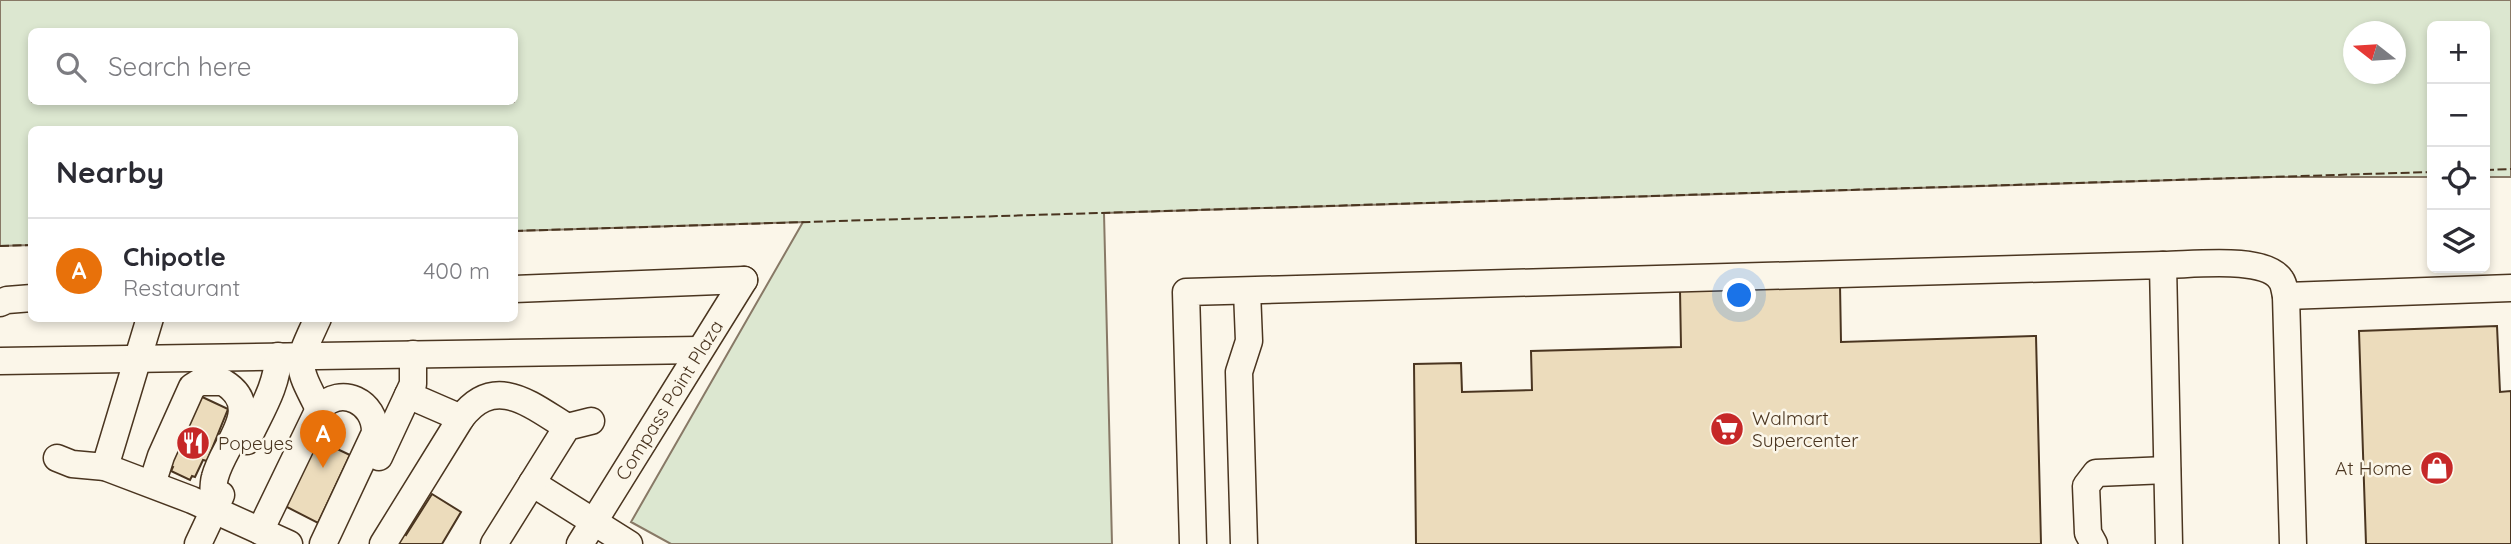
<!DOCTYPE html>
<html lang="en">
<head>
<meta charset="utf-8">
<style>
	body { margin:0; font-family:Quicksand,sans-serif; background:#f7f7f7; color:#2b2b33 }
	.controls { position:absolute; right:21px; top:21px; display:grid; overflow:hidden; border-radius:10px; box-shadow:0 4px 10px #0003 }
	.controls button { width:63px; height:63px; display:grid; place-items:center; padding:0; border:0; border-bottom:2px solid #e1e1e2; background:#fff; color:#2b2b33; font:35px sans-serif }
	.compass { position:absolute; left:2343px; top:21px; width:63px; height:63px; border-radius:50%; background:#fff; box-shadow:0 4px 10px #0003; rotate:287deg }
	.you { position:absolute; left:1740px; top:296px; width:24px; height:24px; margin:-18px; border:5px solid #fff; border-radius:50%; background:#1a73e8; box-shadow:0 0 0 10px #1a73e833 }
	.badge { display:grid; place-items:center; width:46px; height:46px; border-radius:50%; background:#0f766e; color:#fff; font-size:23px; font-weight:700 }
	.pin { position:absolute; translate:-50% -58px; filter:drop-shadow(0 2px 4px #0008) }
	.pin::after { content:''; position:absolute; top:37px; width:24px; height:21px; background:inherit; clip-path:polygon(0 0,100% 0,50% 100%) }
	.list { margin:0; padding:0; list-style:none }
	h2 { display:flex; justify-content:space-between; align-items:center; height:91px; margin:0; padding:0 28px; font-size:30px }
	h2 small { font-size:23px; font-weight:400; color:#7c7c81 }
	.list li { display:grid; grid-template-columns:46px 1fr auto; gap:21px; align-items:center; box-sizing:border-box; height:105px; padding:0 28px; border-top:2px solid #e1e1e2 }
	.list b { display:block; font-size:26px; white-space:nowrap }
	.list p { margin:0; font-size:23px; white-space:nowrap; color:#7c7c81 }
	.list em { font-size:23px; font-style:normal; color:#7c7c81 }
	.icon { flex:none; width:38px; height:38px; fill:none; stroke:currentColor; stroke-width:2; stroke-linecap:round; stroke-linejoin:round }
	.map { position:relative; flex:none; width:2511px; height:544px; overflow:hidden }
	.search { position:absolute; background:#fff; box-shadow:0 4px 10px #0003; left:28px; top:28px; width:490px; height:77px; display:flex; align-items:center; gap:18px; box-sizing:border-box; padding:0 24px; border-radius:10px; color:#7c7c81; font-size:26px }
	.panel { position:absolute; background:#fff; box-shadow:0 4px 10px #0003; left:28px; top:126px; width:490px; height:196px; border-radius:10px }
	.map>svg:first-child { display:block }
	.green { fill:#dce7d0; stroke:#887966; stroke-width:2; fill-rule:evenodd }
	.building { fill:#ecdcbc; stroke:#4a3520; stroke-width:2 }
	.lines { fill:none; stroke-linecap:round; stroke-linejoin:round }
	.minor-casing { stroke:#4a3520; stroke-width:29 }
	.minor { stroke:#fbf6e9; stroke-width:26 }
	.fence { stroke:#4a3520; stroke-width:2; stroke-dasharray:9 3.5; stroke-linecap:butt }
	.labels { text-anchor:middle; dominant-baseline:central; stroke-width:5; stroke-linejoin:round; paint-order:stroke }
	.street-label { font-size:19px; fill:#4a3520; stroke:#fbf6e9 }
	.poi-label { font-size:19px; fill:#4a3520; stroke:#fbf6e9; text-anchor:start }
</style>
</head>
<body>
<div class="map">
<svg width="2511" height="544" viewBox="0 0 2511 544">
	<rect width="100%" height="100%" fill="#fbf6e9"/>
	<path class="green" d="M0 0H2511V177H2485V26H2432V177H2274L1104 213 1112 544H671L631 522 803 222 515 231 514 130H32L31 245 0 246ZM32 32H514V102H32ZM2354 32H2396V74H2354Z"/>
	<g class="building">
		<path d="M1840 285 1841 342 2036 336 2041 544H1416L1414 364 1461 363 1462 392 1532 390 1531 351 1681 347 1680 290Z"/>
		<path d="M2497 326 2500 392 2511 391V544H2366L2359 331Z"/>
		<path d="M198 395 228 409 207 461 203 460 195 477 192 476 190 480 171 471 173 467 169 465Z"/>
		<path d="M316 439 350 455 318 523 285 506Z"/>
		<path d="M432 494 461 512 442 544H397L401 531 406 535Z"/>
	</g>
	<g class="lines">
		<g class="minor-casing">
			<g id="minor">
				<path d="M2163 265C2191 265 2265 255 2281 280 2284 284 2285 292 2286 296L2293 544"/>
				<path d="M514 289 744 280"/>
				<path d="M2286 296 2511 288"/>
				<path d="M0 303 7 300 32 298"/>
				<path d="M318 318C296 366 295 362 319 409"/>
				<path d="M0 361 699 350"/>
				<path d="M408 395 461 418"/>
				<path d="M247 441C259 414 278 386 278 356"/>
				<path d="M379 457 413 384V354"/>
				<path d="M57 458 72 464 105 467 192 500 289 544"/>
				<path d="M105 467 150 318"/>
				<path d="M532 483 629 544"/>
				<path d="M152 484 161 456 192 387 200 382H223C266 408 223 444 215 477 212 487 214 500 214 510"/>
				<path d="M260 531 319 409C341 384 376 402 375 433L323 544"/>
				<path d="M198 544 221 495"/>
				<path d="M383 544 461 418C495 373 531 405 567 427"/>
				<path d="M494 544 567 427 591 421"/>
				<path d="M580 544 744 280"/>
				<path d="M1193 544 1186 292 2163 265 2169 544"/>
				<path d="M1244 544 1239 372 1249 341 1247 291"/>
				<path d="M2094 544 2088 533 2086 486 2096 473 2167 470"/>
			</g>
		</g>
		<use href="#minor" class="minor"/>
		<g class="fence">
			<path d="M2485 170 2511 169"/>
			<path d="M514 231 2432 172"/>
			<path d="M0 246 32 245"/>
		</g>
	</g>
	<defs>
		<g id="supermarket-disc" transform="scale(1.75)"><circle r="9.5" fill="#c62828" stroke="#fbf6e9"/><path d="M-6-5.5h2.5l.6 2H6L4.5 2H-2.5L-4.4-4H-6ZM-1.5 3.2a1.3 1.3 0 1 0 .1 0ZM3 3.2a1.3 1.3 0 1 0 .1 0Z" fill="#fff"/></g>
		<g id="restaurant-disc" transform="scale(1.75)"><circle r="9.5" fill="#c62828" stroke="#fbf6e9"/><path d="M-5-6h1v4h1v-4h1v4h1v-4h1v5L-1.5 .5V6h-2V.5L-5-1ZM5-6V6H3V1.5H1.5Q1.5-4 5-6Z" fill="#fff"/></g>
		<g id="shop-disc" transform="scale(1.75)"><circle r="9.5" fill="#c62828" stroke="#fbf6e9"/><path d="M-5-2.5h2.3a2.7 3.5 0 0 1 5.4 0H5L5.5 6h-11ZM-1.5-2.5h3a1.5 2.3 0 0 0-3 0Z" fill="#fff"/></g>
	</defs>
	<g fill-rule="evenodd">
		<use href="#supermarket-disc" x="1727" y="429"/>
		<use href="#restaurant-disc" x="193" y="443"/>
		<use href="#shop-disc" x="2437" y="468"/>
	</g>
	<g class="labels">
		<g class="street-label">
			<text transform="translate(669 400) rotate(-58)">Compass Point Plaza</text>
		</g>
		<g class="poi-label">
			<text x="1752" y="418">Walmart<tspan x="1752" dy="22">Supercenter</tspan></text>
			<text x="218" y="443">Popeyes</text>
			<text x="2412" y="468" text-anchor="end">At Home</text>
		</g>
	</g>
</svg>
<div class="controls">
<button>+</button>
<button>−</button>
<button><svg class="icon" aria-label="locate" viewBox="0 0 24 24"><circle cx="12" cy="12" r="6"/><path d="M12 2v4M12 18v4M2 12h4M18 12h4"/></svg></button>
<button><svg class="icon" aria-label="layers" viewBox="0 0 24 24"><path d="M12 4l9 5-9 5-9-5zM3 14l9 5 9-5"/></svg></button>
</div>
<svg class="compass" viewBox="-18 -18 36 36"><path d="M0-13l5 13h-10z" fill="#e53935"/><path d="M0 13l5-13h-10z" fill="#7c7c81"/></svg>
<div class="you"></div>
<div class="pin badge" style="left:323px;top:468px;background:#e8710a">A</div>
<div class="search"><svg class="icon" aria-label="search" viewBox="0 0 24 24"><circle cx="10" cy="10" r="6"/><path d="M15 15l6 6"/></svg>Search here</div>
<section class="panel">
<h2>Nearby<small></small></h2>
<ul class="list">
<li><span class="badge" style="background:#e8710a">A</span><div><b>Chipotle</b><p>Restaurant</p></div><em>400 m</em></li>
</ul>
</section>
</div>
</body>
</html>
